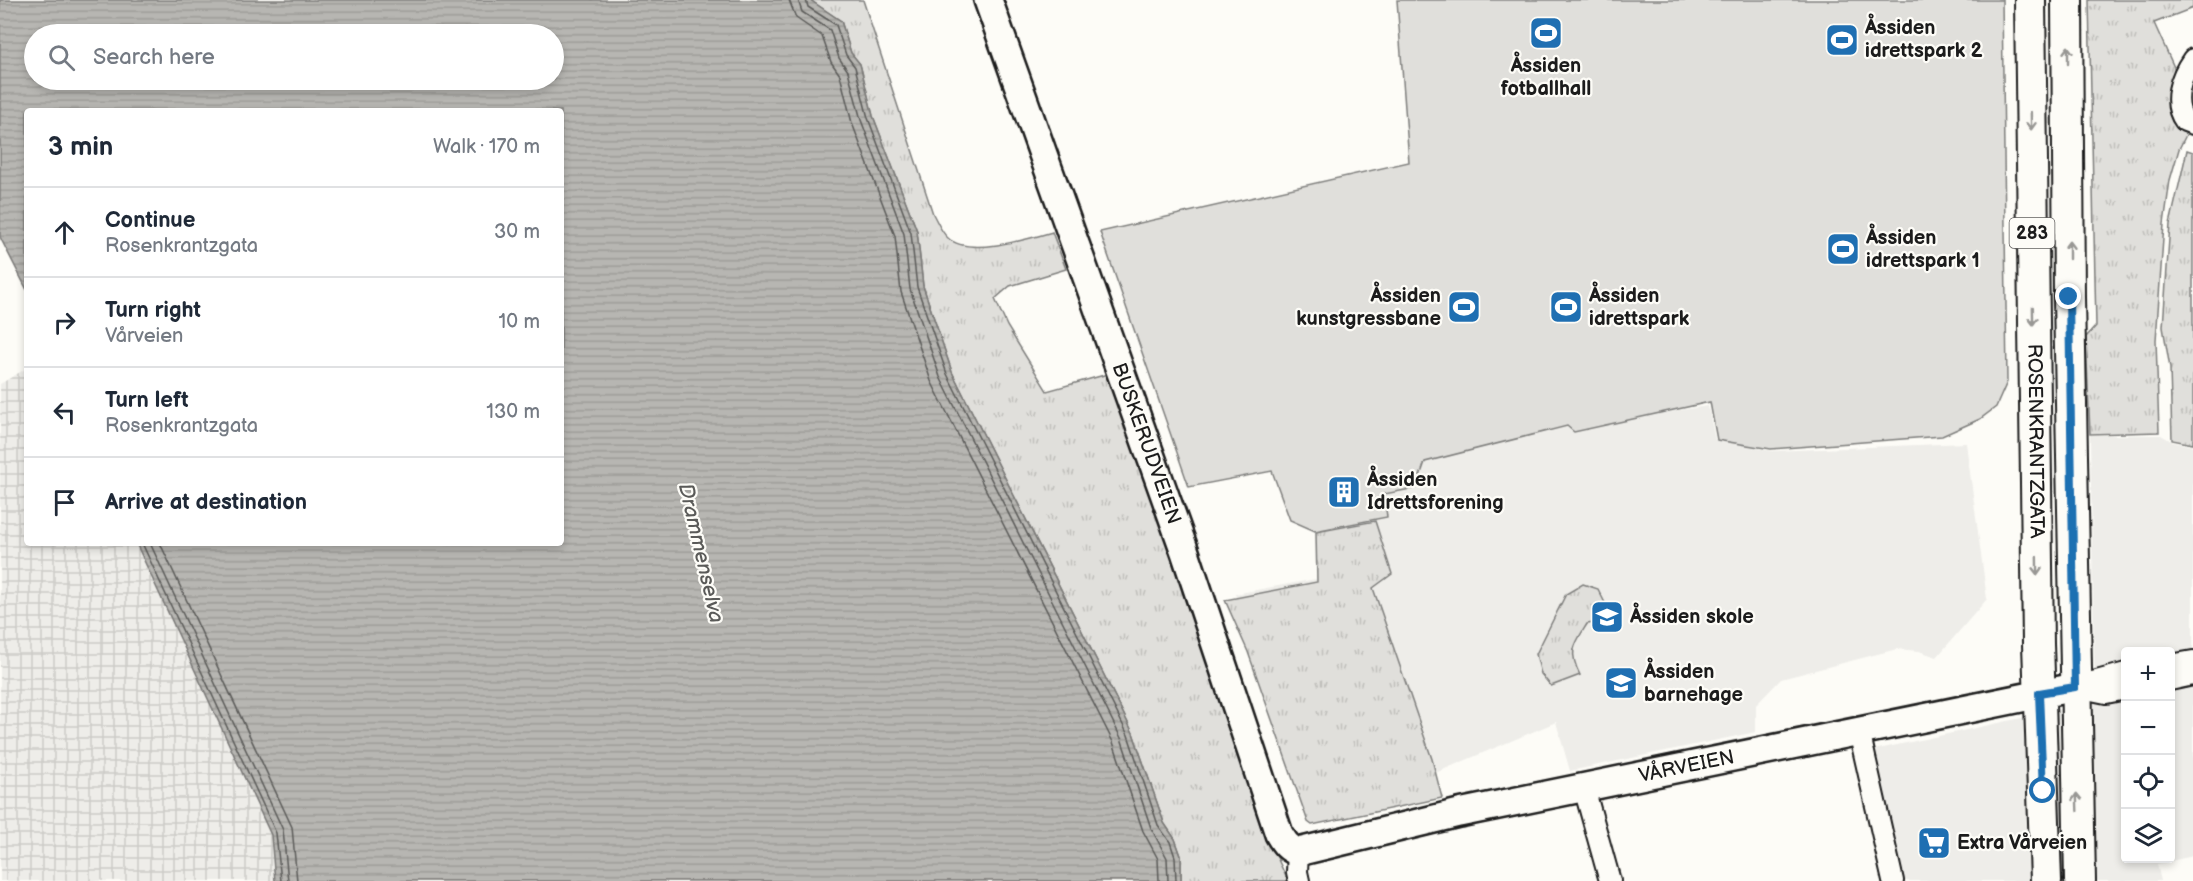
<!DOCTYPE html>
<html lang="en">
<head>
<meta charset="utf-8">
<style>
	body { margin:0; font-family:"Balsamiq Sans",sans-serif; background:#f6f6f7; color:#1f2937 }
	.controls { position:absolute; right:18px; bottom:18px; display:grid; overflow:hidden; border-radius:6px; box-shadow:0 3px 9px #0003 }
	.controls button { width:54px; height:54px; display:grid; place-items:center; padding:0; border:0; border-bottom:2px solid #e0e1e3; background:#fff; color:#1f2937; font:30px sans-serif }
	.stop { position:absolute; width:18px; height:18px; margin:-14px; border:4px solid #1f6fb2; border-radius:50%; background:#fff }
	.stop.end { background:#1f6fb2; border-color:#fff; box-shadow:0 2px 6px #0008 }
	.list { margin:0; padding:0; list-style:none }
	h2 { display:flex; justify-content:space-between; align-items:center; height:78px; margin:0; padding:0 24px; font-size:26px }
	h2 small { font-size:20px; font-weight:400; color:#747a83 }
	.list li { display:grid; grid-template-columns:39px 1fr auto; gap:18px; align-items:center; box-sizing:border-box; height:90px; padding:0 24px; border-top:2px solid #e0e1e3 }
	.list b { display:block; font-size:22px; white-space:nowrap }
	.list p { margin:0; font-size:20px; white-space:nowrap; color:#747a83 }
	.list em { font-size:20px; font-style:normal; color:#747a83 }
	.icon { flex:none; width:33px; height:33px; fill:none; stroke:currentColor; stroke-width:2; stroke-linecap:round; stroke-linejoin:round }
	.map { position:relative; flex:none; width:2193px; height:881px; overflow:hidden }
	.search { position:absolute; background:#fff; box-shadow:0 3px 9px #0003; left:24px; top:24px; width:540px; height:66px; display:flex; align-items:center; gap:15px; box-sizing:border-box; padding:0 21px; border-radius:33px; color:#747a83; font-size:22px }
	.panel { position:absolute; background:#fff; box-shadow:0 3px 9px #0003; left:24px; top:108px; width:540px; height:438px; border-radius:6px }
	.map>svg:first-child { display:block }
	.built { fill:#eeede9; fill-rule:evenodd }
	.industrial { fill:url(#industrial-grid) }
	.grass { fill:#e0dfdb; stroke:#7e7e7c; stroke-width:1.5 }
	.park { fill:url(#park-tufts); stroke:#7e7e7c; stroke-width:1.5 }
	.water { fill:url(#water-rules); stroke:#797876; stroke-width:1.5; fill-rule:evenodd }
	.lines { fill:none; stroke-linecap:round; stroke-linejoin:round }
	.shore { stroke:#5a5a58; stroke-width:1.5 }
	.minor-casing { stroke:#1c1c1c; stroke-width:24 }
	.secondary-casing { stroke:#1c1c1c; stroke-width:32 }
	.primary-casing { stroke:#1c1c1c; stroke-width:34 }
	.minor { stroke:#fdfcf7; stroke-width:20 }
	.secondary { stroke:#fdfcf7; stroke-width:27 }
	.primary { stroke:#fdfcf7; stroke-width:30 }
	.oneway { stroke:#989794 }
	.route { stroke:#1f6fb2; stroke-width:8 }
	.labels { text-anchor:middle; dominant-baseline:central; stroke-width:4.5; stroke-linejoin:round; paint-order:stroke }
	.shield { fill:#fdfcf7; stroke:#605f5e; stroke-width:1.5 }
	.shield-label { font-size:18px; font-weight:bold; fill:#1c1c1c }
	.poi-label { font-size:20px; font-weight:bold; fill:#1c1c1c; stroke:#fdfcf7; text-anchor:start }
	.street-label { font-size:20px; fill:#1c1c1c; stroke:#fdfcf7 }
	.water-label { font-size:21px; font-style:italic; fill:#5a5a58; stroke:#fdfcf7 }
</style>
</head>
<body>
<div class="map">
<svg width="2193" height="881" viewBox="0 0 2193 881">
	<defs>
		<pattern id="industrial-grid" width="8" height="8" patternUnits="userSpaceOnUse" patternTransform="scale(1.5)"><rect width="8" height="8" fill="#eeede9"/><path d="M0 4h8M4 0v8" fill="none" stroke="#cccbc7"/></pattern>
		<pattern id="park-tufts" width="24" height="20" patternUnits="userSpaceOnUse" patternTransform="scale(1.5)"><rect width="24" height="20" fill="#e0dfdb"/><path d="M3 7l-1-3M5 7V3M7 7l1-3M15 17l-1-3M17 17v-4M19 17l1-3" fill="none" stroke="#c0bfbb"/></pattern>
		<pattern id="water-rules" width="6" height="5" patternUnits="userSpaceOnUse" patternTransform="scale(1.5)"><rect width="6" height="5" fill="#b7b6b2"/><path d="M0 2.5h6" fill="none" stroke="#9d9c98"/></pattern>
	</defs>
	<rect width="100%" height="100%" fill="#fdfcf7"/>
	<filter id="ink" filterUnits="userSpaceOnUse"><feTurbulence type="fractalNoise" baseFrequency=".0167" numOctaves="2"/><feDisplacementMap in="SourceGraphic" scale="12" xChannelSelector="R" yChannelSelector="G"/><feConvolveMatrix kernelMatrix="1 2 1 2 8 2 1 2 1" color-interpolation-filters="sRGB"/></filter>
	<g filter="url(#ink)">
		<g class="built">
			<path d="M1708 406 1715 439 1772 451 1966 443 1987 599 1937 657 1919 651 1897 649 1781 679 1756 705V732L1570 771 1556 722 1317 823 1235 594 1316 579 1315 531 1387 517 1384 494 1424 462 1567 426Z"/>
			<path d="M2090 435H2161L2173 442 2193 446V856L2157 864 2161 881H1901L1874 750 2095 702ZM2126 652H2170V858H2126Z"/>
		</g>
		<path class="industrial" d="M27 368V543H136L271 835 275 881H0V384Z"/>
		<path class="grass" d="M1397 0H2002L2007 382 1996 407 1980 419 1942 436 1771 449 1717 440 1710 402 1574 432 1567 426 1425 462 1416 488 1384 494 1387 517 1315 531 1290 520 1272 471 1189 487 1100 232 1409 162Z"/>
		<g class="park">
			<path d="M810 0H863L933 214C937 221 941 232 948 238 968 257 1028 239 1052 232L1066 269 1010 286 995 299 1007 326 1047 391 1108 374 1249 767 1275 853 1288 881H1181V856L1175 839 1164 823 1133 733 952 372 923 286 917 231 873 116 860 64 851 53 841 21Z"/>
			<path d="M2089 0H2193V8L2154 23 2177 74 2189 129 2179 149 2170 180 2164 224 2156 340 2159 432 2090 434 2086 337 2096 326Z"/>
			<path d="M2187 150 2193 152V444L2172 440 2170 368 2163 327 2170 224Z"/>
			<path d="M1375 521 1392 574 1373 588 1432 759 1442 798 1312 825 1308 822 1248 652 1225 600 1317 582 1316 532Z"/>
			<path d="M1583 584 1598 589 1606 605 1602 622 1587 624C1574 645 1568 651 1580 675L1551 686 1541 674 1536 654 1566 594Z"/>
		</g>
		<path class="water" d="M0 0H810L841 21 851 53 860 64 873 116 917 231 923 286 952 372 1133 733 1164 823 1175 839 1181 856V881H275L271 835 136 543H561V111H27V290L0 237ZM34 34H554V80H34Z"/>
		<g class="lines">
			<g class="shore">
				<path d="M789 0 796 18 822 36 831 62 840 75 852 123 895 236 901 292 931 381 1113 742 1143 831 1158 859 1159 881"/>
				<path d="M798 0 802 12 830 30 839 58 848 71 861 120 904 234 910 289 940 377 1121 738 1151 828 1167 858 1168 881"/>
				<path d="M806 0 808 7 836 25 846 55 855 67 868 118 911 233 917 287 947 374 1128 735 1158 825 1170 842 1175 857 1176 881"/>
				<path d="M142 543 276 833 281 881"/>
				<path d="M150 543 283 830 288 881"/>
				<path d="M160 543 292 827 297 881"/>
			</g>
			<g class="minor-casing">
				<g id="minor">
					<path d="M2193 59C2181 76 2171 102 2185 121L2193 124"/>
					<path d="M2170 665 2193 661"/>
					<path d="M2170 680 2193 675"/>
					<path d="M2075 687 2126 673"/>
					<path d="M2077 687 2106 693 2126 689"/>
					<path d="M1859 731 1893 881"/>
					<path d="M1584 788 1610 881"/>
					<path d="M1298 852 1297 872 1299 881"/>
				</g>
			</g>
			<g class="secondary-casing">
				<g id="secondary">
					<path id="s1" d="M988 0 1185 552 1279 834C1285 844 1288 848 1298 852L1459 813 2075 687"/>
				</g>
			</g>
			<g class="primary-casing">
				<g id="primary">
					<path id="s2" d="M2030 0 2038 644 2046 881"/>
					<path d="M2067 0 2069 297 2080 881"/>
				</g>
			</g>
			<use href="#minor" class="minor"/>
			<use href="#secondary" class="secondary"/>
			<use href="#primary" class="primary"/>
		</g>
		<defs><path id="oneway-shaft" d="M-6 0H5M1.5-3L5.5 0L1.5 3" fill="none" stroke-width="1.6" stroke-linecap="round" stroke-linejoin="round" transform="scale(1.5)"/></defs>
		<g class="oneway">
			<use href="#oneway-shaft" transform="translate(2068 55) rotate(-90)"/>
			<use href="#oneway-shaft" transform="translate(2031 121) rotate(89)"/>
			<use href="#oneway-shaft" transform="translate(2069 250) rotate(-90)"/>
			<use href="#oneway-shaft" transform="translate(2033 316) rotate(89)"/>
			<use href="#oneway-shaft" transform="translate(2037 566) rotate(89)"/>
			<use href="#oneway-shaft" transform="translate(2077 802) rotate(-92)"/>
		</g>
	</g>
	<g class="lines" filter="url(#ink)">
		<path class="route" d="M2043 791 2039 693 2075 687 2069 297"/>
	</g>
	<defs>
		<g id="stadium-square" transform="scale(1.725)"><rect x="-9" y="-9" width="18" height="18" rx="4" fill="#1f6fb2" stroke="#fdfcf7"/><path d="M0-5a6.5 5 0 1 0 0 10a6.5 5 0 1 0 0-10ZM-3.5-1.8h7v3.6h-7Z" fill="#fff"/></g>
		<g id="building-square" transform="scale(1.725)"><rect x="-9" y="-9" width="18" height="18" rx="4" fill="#1f6fb2" stroke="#fdfcf7"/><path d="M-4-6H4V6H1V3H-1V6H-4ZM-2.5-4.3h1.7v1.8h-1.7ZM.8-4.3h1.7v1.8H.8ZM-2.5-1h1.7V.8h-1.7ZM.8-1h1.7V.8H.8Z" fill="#fff"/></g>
		<g id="school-square" transform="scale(1.725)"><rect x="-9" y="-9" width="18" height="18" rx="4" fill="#1f6fb2" stroke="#fdfcf7"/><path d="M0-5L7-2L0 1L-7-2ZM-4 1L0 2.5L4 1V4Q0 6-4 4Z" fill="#fff"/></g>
		<g id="supermarket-square" transform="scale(1.725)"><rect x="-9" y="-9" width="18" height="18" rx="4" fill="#1f6fb2" stroke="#fdfcf7"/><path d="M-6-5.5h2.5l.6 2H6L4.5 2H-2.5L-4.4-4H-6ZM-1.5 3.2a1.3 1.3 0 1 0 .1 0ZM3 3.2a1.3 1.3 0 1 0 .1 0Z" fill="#fff"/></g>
	</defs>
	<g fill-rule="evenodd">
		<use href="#stadium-square" x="1546" y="33"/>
		<use href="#stadium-square" x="1842" y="40"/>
		<use href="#stadium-square" x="1843" y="249"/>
		<use href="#stadium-square" x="1464" y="307"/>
		<use href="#stadium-square" x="1566" y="307"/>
		<use href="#building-square" x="1344" y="492"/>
		<use href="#school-square" x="1607" y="617"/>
		<use href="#school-square" x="1621" y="683"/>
		<use href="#supermarket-square" x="1934" y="843"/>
	</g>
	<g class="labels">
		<rect class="shield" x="2009.5" y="218" width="45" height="30" rx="4.5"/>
		<g class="shield-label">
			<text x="2032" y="233">283</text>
		</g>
		<g class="poi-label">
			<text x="1865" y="28">Åssiden<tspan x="1865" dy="23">idrettspark 2</tspan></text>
			<text x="1546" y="66" text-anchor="middle">Åssiden<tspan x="1546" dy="23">fotballhall</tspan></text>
			<text x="1866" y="238">Åssiden<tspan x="1866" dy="23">idrettspark 1</tspan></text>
			<text x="1441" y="296" text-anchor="end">Åssiden<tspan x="1441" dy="23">kunstgressbane</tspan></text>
			<text x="1589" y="296">Åssiden<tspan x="1589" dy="23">idrettspark</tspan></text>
			<text x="1367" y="480">Åssiden<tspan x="1367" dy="23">Idrettsforening</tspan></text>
			<text x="1630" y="617">Åssiden skole</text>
			<text x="1644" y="672">Åssiden<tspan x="1644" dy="23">barnehage</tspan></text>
			<text x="1957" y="843">Extra Vårveien</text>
		</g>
		<g class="street-label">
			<text stroke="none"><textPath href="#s2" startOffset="441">ROSENKRANTZGATA</textPath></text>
			<text stroke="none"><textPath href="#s1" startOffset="471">BUSKERUDVEIEN</textPath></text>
			<text stroke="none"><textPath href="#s1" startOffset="1308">VÅRVEIEN</textPath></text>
		</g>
		<g class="water-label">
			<text transform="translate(701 553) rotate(77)">Drammenselva</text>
		</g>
	</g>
</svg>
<div class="controls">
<button>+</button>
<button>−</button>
<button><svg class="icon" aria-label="locate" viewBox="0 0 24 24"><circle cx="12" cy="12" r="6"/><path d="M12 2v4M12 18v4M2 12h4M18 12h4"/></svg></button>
<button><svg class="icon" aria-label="layers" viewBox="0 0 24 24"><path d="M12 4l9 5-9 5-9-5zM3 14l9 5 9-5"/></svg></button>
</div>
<div class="stop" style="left:2043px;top:791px"></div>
<div class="stop end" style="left:2069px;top:297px"></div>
<div class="search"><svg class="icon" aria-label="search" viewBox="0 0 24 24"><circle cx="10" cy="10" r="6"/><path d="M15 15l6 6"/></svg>Search here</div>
<section class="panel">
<h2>3 min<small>Walk · 170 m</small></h2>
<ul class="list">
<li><svg class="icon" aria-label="ahead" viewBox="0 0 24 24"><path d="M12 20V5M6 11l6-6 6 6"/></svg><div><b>Continue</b><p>Rosenkrantzgata</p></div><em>30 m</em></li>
<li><svg class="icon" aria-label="right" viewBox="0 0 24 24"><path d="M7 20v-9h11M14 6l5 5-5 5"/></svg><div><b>Turn right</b><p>Vårveien</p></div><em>10 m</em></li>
<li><svg class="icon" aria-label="left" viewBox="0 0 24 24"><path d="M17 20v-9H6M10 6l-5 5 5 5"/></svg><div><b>Turn left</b><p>Rosenkrantzgata</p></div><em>130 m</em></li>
<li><svg class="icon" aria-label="arrive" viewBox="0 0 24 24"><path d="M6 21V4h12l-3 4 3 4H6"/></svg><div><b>Arrive at destination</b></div></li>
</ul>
</section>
</div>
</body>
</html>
